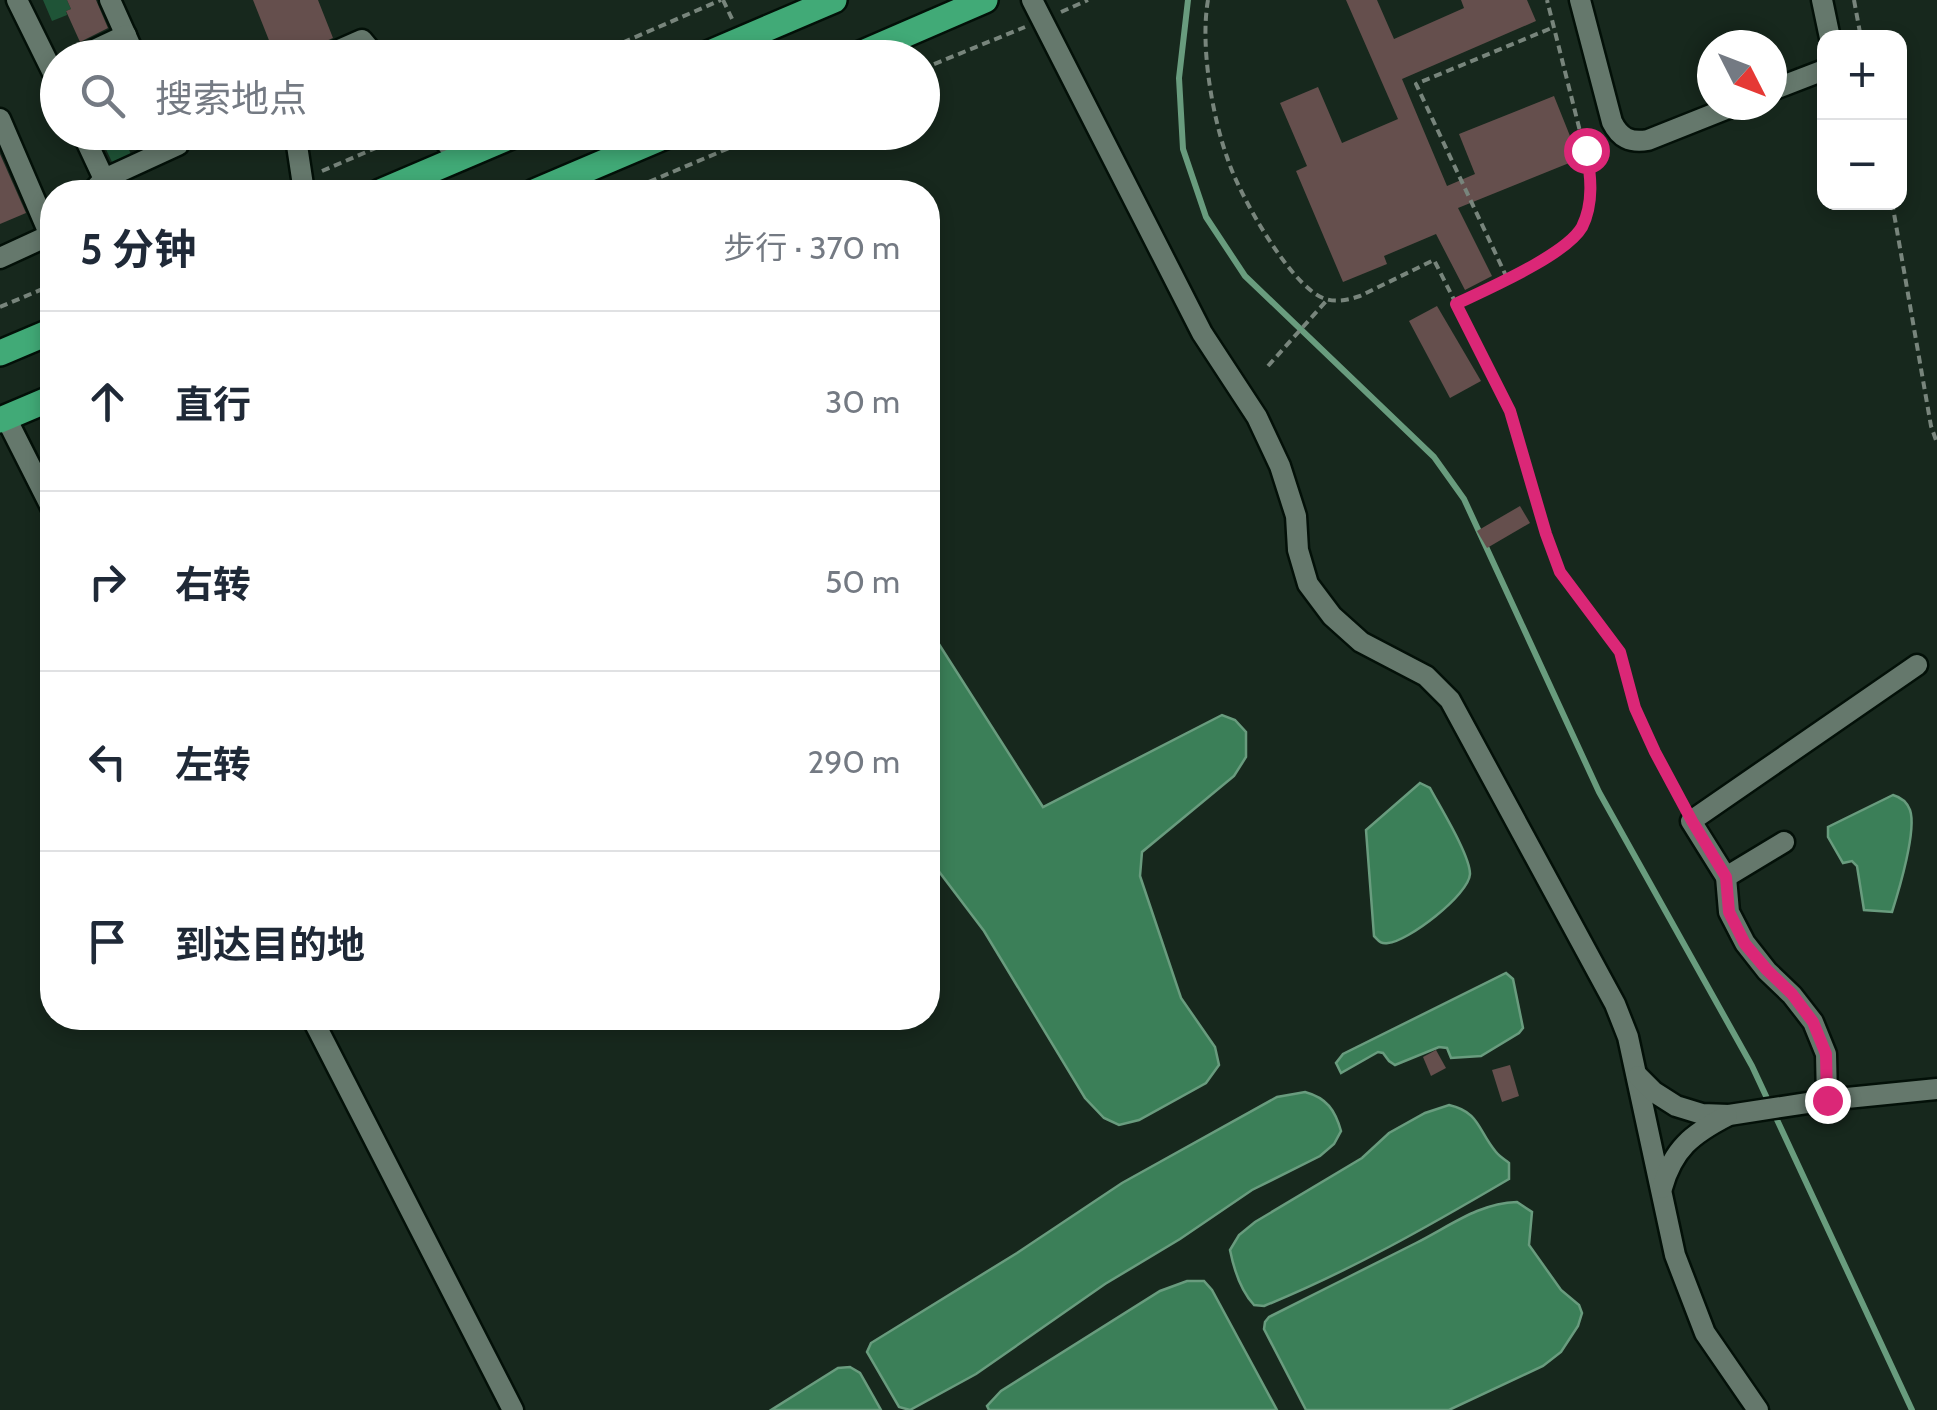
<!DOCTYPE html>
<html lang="zh">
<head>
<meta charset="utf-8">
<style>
	body { margin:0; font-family:Cabin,"Noto Sans SC",sans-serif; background:#f6f6f7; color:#1f2937 }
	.controls { position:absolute; right:30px; top:30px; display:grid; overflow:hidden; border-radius:20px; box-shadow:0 5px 15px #0003 }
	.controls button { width:90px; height:90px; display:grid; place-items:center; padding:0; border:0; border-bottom:2px solid #e0e1e3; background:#fff; color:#1f2937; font:50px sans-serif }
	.compass { position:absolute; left:1697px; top:30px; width:90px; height:90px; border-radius:50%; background:#fff; box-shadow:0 5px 15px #0003; rotate:132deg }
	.stop { position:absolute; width:30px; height:30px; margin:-22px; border:8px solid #db2777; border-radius:50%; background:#fff }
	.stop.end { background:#db2777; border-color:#fff; box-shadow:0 2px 10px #0008 }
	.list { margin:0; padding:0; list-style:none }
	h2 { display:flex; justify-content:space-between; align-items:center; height:130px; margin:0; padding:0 40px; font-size:42px }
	h2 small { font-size:32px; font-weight:400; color:#747a83 }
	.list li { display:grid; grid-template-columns:65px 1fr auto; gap:30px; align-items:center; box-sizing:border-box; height:180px; padding:0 40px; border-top:2px solid #e0e1e3 }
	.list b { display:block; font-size:38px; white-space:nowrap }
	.list em { font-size:32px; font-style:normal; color:#747a83 }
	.icon { flex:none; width:55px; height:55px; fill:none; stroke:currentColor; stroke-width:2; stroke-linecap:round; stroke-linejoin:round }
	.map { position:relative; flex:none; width:1937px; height:1410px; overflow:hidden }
	.search { position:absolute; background:#fff; box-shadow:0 5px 15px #0003; left:40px; top:40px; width:900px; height:110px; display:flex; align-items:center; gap:25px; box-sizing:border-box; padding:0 35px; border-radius:55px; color:#747a83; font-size:38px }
	.panel { position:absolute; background:#fff; box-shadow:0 5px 15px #0003; left:40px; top:180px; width:900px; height:850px; border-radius:40px }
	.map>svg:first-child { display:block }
	.green { fill:#1f5437 }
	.water { fill:#3b7f58; stroke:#699c7e; stroke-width:2.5 }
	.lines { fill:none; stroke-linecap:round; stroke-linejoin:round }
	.stream { stroke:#699c7e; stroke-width:6 }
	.building { fill:#654f4d }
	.minor-casing { stroke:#031008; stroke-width:25 }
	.major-casing { stroke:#031008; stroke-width:30 }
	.path { stroke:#78857c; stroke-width:4; stroke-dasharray:8 5; stroke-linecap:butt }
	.minor { stroke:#65786c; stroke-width:20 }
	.major { stroke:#41aa77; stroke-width:25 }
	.route { stroke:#db2777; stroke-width:12 }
</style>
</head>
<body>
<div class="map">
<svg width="1937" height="1410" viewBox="0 0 1937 1410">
	<rect width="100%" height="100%" fill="#17281d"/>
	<g class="green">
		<path d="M43 0H67L71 9 66 11 67 15 52 21Z"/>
		<path d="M122 135 131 154 112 162 103 143Z"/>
	</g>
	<g class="water">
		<path d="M928 627 1043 807 1222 715 1235 720 1246 732V757L1234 776 1142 852 1140 876 1181 998 1215 1047 1219 1065 1206 1083 1139 1120 1119 1125 1104 1118 1085 1098 984 931 928 857Z"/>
		<path d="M1420 783 1430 788C1440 807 1470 855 1470 874 1469 895 1407 942 1388 943 1380 944 1379 941 1374 936L1366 830Z"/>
		<path d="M1893 795C1900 797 1907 802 1910 810 1917 830 1899 890 1892 912L1864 910 1857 866 1852 861 1843 863 1828 837V827Z"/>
		<path d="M1506 973 1513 979 1523 1028 1519 1033 1481 1056 1451 1058 1447 1048 1439 1047 1395 1065 1389 1061 1383 1053 1378 1052 1341 1073 1336 1063 1343 1054Z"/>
		<path d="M1305 1092C1327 1098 1335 1110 1341 1131L1334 1144 1320 1156 1252 1190 1180 1239 1105 1284 976 1374 910 1410 899 1407 867 1352 871 1343 1017 1253 1122 1183 1277 1097Z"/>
		<path d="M1449 1105C1480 1112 1478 1131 1496 1152 1499 1156 1504 1159 1509 1163V1179C1429 1226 1350 1271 1264 1306L1254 1305C1240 1290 1234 1270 1230 1250L1239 1235 1255 1222 1362 1158 1389 1133 1425 1113Z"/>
		<path d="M1517 1202 1532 1212 1529 1245 1561 1290 1579 1305 1582 1313 1578 1326 1561 1352 1543 1366 1449 1410H1306L1264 1329 1265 1322 1269 1317C1318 1292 1367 1268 1416 1243 1450 1226 1479 1203 1517 1202Z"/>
		<path d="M1187 1281H1204L1212 1290 1277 1410H989L987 1406 1001 1391 1160 1291Z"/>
		<path d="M850 1367 860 1373 881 1410H771L838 1368Z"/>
	</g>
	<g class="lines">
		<path class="stream" d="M1188 0 1179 78 1183 149 1206 217 1245 276 1434 457 1464 499 1599 792 1752 1066 1912 1410"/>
	</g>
	<g class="building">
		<path d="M67 0H96L108 28 80 42 66 11 71 9Z"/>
		<path d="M253 0H318L333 38 315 46 309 51 307 58H276Z"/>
		<path d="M1346 0H1377L1394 39 1464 8 1461 0H1527L1536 21 1402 79 1447 186 1475 174 1459 134 1554 96 1570 136 1575 134 1584 157 1458 208 1492 276 1465 290 1436 234 1384 256 1387 264 1343 282 1296 171 1307 166 1280 103 1318 87 1342 143 1398 119Z"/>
		<path d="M126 132H152L155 140 136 149Z"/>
		<path d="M0 154 26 213 0 224Z"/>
		<path d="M1437 306 1481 381 1450 398 1409 321Z"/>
		<path d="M1520 506 1530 523 1487 548 1477 531Z"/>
		<path d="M1436 1050 1446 1068 1431 1076 1423 1057Z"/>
		<path d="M1510 1065 1519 1096 1502 1102 1492 1070Z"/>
	</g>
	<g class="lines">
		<g class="minor-casing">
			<g id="minor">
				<path d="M17 0 58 83"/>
				<path d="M110 0 136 58"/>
				<path d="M1032 0 1202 333 1257 417 1280 466 1296 516 1298 550 1308 584 1332 616 1361 642 1426 676 1450 700 1615 1004 1628 1037 1675 1255 1705 1333 1758 1410"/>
				<path d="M1580 0 1612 122C1620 138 1630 143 1648 140L1736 105"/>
				<path d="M1822 0 1830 38"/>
				<path d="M77 58 126 35"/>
				<path d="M321 58 362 40 377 58"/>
				<path d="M1772 90 1824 70"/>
				<path d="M0 119 52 240"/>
				<path d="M82 132 104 179"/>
				<path d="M295 132 304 192"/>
				<path d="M438 132 459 159"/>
				<path d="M92 192 104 179 178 145 172 132"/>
				<path d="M0 258 52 234"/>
				<path d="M6 418 52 509"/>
				<path d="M1726 877 1784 842"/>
				<path d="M312 1018 513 1410"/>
				<path d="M1638 1076 1654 1092 1676 1106 1702 1114 1729 1115 1827 1100 1937 1089"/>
				<path d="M1827 1100 1826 1054 1813 1022 1792 995 1767 971 1745 943 1729 912 1726 877 1691 821 1917 665"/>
				<path d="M1662 1188C1673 1149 1692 1134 1727 1116"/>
			</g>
		</g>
		<g class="major-casing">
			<g id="major">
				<path d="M698 58 834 0"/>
				<path d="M851 58 985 0"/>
				<path d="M380 192 521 132"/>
				<path d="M534 192 675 132"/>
				<path d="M0 353 52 331"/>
				<path d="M0 420 52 398"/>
			</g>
		</g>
		<g class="path">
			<path d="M723 0 733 21"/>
			<path d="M1208 0C1200 45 1212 116 1228 160 1239 194 1289 284 1323 298 1335 303 1348 300 1360 296L1434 260 1510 411 1546 534 1559 572 1620 652 1635 708 1655 753 1682 803"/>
			<path d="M1854 0 1861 38"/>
			<path d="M1061 12 1088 0"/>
			<path d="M587 58 721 0"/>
			<path d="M922 69 1025 27"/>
			<path d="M322 171 413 132"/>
			<path d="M271 192 285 187"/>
			<path d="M625 192 767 132"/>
			<path d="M1892 202 1931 426 1937 443"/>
			<path d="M1507 278 1416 84 1554 27"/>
			<path d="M1458 303C1490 287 1561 257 1580 229 1590 214 1590 192 1591 175L1547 0"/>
			<path d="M0 307 52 285"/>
			<path d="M1268 366 1328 299"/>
			<path d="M41 442 52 437"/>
		</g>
		<use href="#minor" class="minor"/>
		<use href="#major" class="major"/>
	</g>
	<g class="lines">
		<path class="route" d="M1586 150C1591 175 1594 203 1582 227 1566 255 1487 289 1456 304L1510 411 1546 534 1560 572 1620 652 1635 708 1655 752 1692 821 1726 877 1729 912 1745 944 1767 970 1792 994 1813 1022 1826 1054 1827 1100"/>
	</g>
</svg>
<div class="controls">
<button>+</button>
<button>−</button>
</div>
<svg class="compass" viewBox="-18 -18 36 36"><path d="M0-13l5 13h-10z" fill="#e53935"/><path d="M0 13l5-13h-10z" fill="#747a83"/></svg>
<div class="stop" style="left:1586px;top:150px"></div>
<div class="stop end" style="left:1827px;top:1100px"></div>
<div class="search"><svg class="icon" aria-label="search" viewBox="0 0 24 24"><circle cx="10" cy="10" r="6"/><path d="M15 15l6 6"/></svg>搜索地点</div>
<section class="panel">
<h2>5 分钟<small>步行 · 370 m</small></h2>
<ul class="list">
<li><svg class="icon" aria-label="ahead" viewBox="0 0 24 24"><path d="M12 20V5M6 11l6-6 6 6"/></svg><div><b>直行</b></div><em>30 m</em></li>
<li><svg class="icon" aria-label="right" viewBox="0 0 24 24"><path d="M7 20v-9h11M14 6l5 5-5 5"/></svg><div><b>右转</b></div><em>50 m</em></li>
<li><svg class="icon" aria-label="left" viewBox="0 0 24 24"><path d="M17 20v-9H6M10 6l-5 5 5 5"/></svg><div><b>左转</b></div><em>290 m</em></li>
<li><svg class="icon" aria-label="arrive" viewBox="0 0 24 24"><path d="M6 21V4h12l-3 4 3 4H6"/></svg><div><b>到达目的地</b></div></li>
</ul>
</section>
</div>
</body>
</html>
